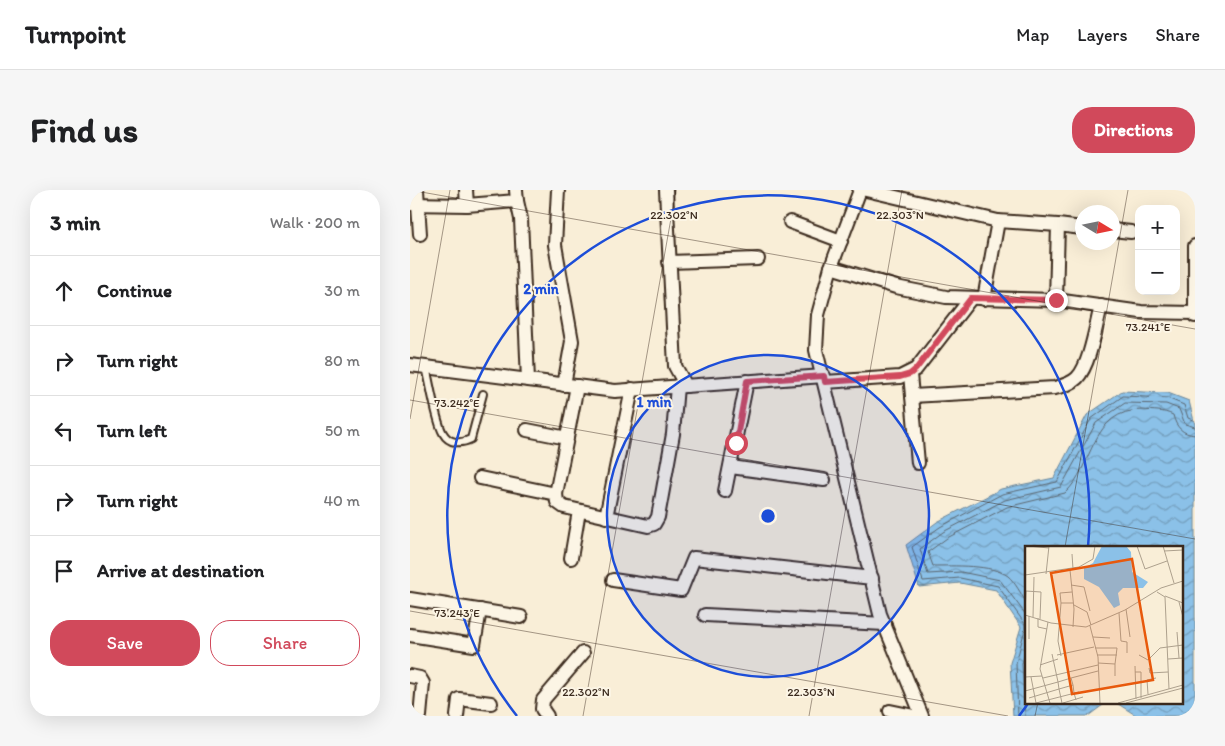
<!DOCTYPE html>
<html lang="en">
<head>
<meta charset="utf-8">
<style>
	body { margin:0; font-family:Itim,sans-serif; background:#f6f6f6; color:#202124 }
	.controls { position:absolute; right:15px; top:15px; display:grid; overflow:hidden; border-radius:10px; box-shadow:0 5px 20px #0002 }
	.controls button { width:45px; height:45px; display:grid; place-items:center; padding:0; border:0; border-bottom:1px solid #e0e0e0; background:#fff; color:#202124; font:25px sans-serif }
	.compass { position:absolute; left:665px; top:15px; width:45px; height:45px; border-radius:50%; background:#fff; box-shadow:0 5px 20px #0002; rotate:100deg }
	.stop { position:absolute; width:15px; height:15px; margin:-11px; border:4px solid #d1495b; border-radius:50%; background:#fff }
	.stop.end { background:#d1495b; border-color:#fff; box-shadow:0 1px 5px #0008 }
	.list { margin:0; padding:0; list-style:none }
	h2 { display:flex; justify-content:space-between; align-items:center; height:65px; margin:0; padding:0 20px; font-size:21px }
	h2 small { font-size:16px; font-weight:400; color:#757577 }
	.list li { display:grid; grid-template-columns:32px 1fr auto; gap:15px; align-items:center; box-sizing:border-box; height:70px; padding:0 20px; border-top:1px solid #e0e0e0 }
	.list b { display:block; font-size:19px; white-space:nowrap }
	.list em { font-size:16px; font-style:normal; color:#757577 }
	.actions { display:flex; gap:10px; padding:15px 20px }
	.actions a { flex:1; padding:11px 0; border:1px solid #d1495b; border-radius:20px; text-align:center; font-size:18px; color:#d1495b }
	.actions .main { background:#d1495b; color:#fff }
	.icon { flex:none; width:28px; height:28px; fill:none; stroke:currentColor; stroke-width:2; stroke-linecap:round; stroke-linejoin:round }
	.map { position:relative; flex:none; width:785px; height:526px; overflow:hidden; border-radius:20px }
	header { display:flex; align-items:center; gap:30px; box-sizing:border-box; height:70px; padding:0 25px; background:#fff; border-bottom:1px solid #e0e0e0 }
	header strong { font-size:24px }
	nav { display:flex; gap:28px; margin-inline-start:auto; font-size:18px }
	.intro { display:flex; align-items:center; justify-content:space-between; box-sizing:border-box; height:120px; padding:0 30px }
	h1 { margin:0; font-size:35px }
	.button { padding:12px 22px; border-radius:20px; background:#d1495b; color:#fff; font-size:18px; font-weight:700 }
	main { display:flex; gap:30px; padding:0 30px }
	aside { flex:1; background:#fff; border-radius:20px; box-shadow:0 5px 20px #0002 }
	.map>svg:first-child { display:block }
	.water { fill:url(#water-waves); stroke:#6b8597 }
	.lines { fill:none; stroke-linecap:round; stroke-linejoin:round }
	.shore { stroke:#5b666f; stroke-width:1 }
	.lane-casing { stroke:#3b2a1e; stroke-width:10 }
	.street-casing { stroke:#3b2a1e; stroke-width:16 }
	.lane { stroke:#fcf5e5; stroke-width:6 }
	.street { stroke:#fcf5e5; stroke-width:12 }
	.route { stroke:#d1495b; stroke-width:6 }
	.ticks { fill:none; stroke:#3b2a1e; stroke-width:1; stroke-opacity:0.45 }
	.ring { fill:none; stroke:#1d4ed8; stroke-width:2.5 }
	.inset-road { fill:none; stroke:#ada08d; stroke-width:1 }
	.view { fill:#e8590c; fill-opacity:0.15; stroke:#e8590c; stroke-width:2.5 }
	.inset-edge { fill:none; stroke:#3b2a1e; stroke-width:2.5 }
	.ticks-label { font-size:12px; text-anchor:middle; fill:#3b2a1e; stroke:#fcf5e5; stroke-width:4; stroke-linejoin:round; paint-order:stroke }
	.centre { fill:#1d4ed8; stroke:#fcf5e5; stroke-width:2.5 }
	.ring-label { font-size:15px; text-anchor:middle; font-weight:bold; fill:#1d4ed8; stroke:#fcf5e5; stroke-width:4; stroke-linejoin:round; paint-order:stroke }
</style>
</head>
<body>
<header>
<strong>Turnpoint</strong>
<nav><a>Map</a><a>Layers</a><a>Share</a></nav>
</header>
<div class="intro"><h1>Find us</h1><a class="button">Directions</a></div>
<main>
<aside>
<h2>3 min<small>Walk · 200 m</small></h2>
<ul class="list">
<li><svg class="icon" aria-label="ahead" viewBox="0 0 24 24"><path d="M12 20V5M6 11l6-6 6 6"/></svg><div><b>Continue</b></div><em>30 m</em></li>
<li><svg class="icon" aria-label="right" viewBox="0 0 24 24"><path d="M7 20v-9h11M14 6l5 5-5 5"/></svg><div><b>Turn right</b></div><em>80 m</em></li>
<li><svg class="icon" aria-label="left" viewBox="0 0 24 24"><path d="M17 20v-9H6M10 6l-5 5 5 5"/></svg><div><b>Turn left</b></div><em>50 m</em></li>
<li><svg class="icon" aria-label="right" viewBox="0 0 24 24"><path d="M7 20v-9h11M14 6l5 5-5 5"/></svg><div><b>Turn right</b></div><em>40 m</em></li>
<li><svg class="icon" aria-label="arrive" viewBox="0 0 24 24"><path d="M6 21V4h12l-3 4 3 4H6"/></svg><div><b>Arrive at destination</b></div></li>
</ul>
<div class="actions"><a class="main">Save</a><a>Share</a></div>
</aside>
<div class="map">
<svg width="785" height="526" viewBox="0 0 785 526">
	<defs>
		<pattern id="water-waves" width="16" height="10" patternUnits="userSpaceOnUse" patternTransform="scale(1.25)"><rect width="16" height="10" fill="#8bc1e8"/><path d="M0 5q4-4 8 0t8 0" fill="none" stroke="#739dbb"/></pattern>
	</defs>
	<rect width="100%" height="100%" fill="#f9eed7"/>
	<filter id="ink" filterUnits="userSpaceOnUse"><feTurbulence type="fractalNoise" baseFrequency=".02" numOctaves="2"/><feDisplacementMap in="SourceGraphic" scale="10" xChannelSelector="R" yChannelSelector="G"/><feConvolveMatrix kernelMatrix="1 2 1 2 8 2 1 2 1" color-interpolation-filters="sRGB"/></filter>
	<g filter="url(#ink)">
		<path class="water" d="M712 201 758 203 779 211 785 235V526H727L705 512H771V357H616V512H697L678 526H603L600 473 611 437 586 400 550 393 509 397 496 355 527 332 591 299 644 288 677 225Z"/>
		<g class="lines">
			<g class="shore">
				<path d="M616 412C611 404 605 392 598 386 582 374 542 376 523 376L518 362 537 348 597 317 655 303C684 277 680 219 733 220 743 221 753 220 763 225 766 237 772 244 785 245"/>
				<path d="M616 425 590 390 551 382 518 384 510 359 533 342 595 310 651 297 686 233 715 213 756 214 769 219 775 234 785 237"/>
				<path d="M608 526 606 473 615 439V434L588 396 550 388 513 391 502 357 530 337 592 304 647 292 681 229 713 206 757 208 774 215 778 228 785 231"/>
				<path d="M615 526 612 474 616 459"/>
			</g>
			<g class="lane-casing">
				<path id="lane" d="M16 177C20 193 26 232 33 243 39 254 51 254 61 249L73 204"/>
			</g>
			<g class="street-casing">
				<g id="street">
					<path d="M7 0 10 44"/>
					<path d="M56 0 57 15"/>
					<path d="M148 0 145 55 162 151 154 195"/>
					<path d="M256 0 265 176 276 196"/>
					<path d="M450 0 421 77 408 125 406 160 470 424 512 526"/>
					<path d="M456 0 588 31"/>
					<path d="M107 11 111 29 118 190"/>
					<path d="M0 14 57 15 107 11 106 0"/>
					<path d="M380 32 431 51"/>
					<path d="M648 35 672 38"/>
					<path d="M702 40 721 42"/>
					<path d="M785 56V126"/>
					<path d="M259 72 348 69"/>
					<path d="M421 77 486 97 536 107 646 110 731 122 785 123"/>
					<path d="M574 109 588 31 648 35 646 110"/>
					<path d="M0 175 205 201 414 186"/>
					<path d="M500 184 508 273"/>
					<path d="M415 192 490 187 506 179 561 108"/>
					<path d="M502 206 645 198C653 196 661 194 667 188 680 175 686 135 691 116"/>
					<path d="M117 240 157 248"/>
					<path d="M321 277 414 290"/>
					<path d="M70 288 146 304 167 196"/>
					<path d="M315 301 337 191"/>
					<path d="M146 304 147 312 154 317 238 336 244 334 248 327 263 244 267 196"/>
					<path d="M196 327 222 199"/>
					<path d="M161 368 169 321"/>
					<path d="M203 390 271 400 284 368 462 388"/>
					<path d="M0 409 111 427"/>
					<path d="M295 425 475 434"/>
					<path d="M0 445 64 455 70 420"/>
					<path d="M0 486 10 488 13 493 10 526"/>
					<path d="M480 521 504 526"/>
					<path d="M47 526 49 509 81 513"/>
					<path d="M137 526 132 519 133 510 173 463"/>
				</g>
			</g>
			<use href="#lane" class="lane"/>
			<use href="#street" class="street"/>
		</g>
	</g>
	<g class="lines" filter="url(#ink)">
		<path class="route" d="M326 253 337 191 414 186 415 192 490 187 500 184 506 179 561 108 646 110"/>
	</g>
	<path class="ticks" d="M0 0 785 139M0 210 785 349M0 229 40 0M655 357 718 0M0 421 598 526M173 526 266 0M399 526 492 0M625 526 628 512"/>
	<circle cx="358" cy="326" r="161" fill="#1d4ed8" fill-opacity=".12"/>
	<g class="ring">
		<circle cx="358" cy="326" r="161"/>
		<path d="M619 512A321 321 0 0 1 609 526M107 526A321 321 0 1 1 678 357"/>
	</g>
	<g transform="translate(615 356)">
		<rect width="158" height="158" fill="#f9eed7"/>
		<path d="M77 0H101L106 6 107 26 123 36 118 42H98L93 47 95 59 89 62 74 41 59 33V22L68 17Z" fill="#8bc1e8"/>
		<path class="inset-road" d="M3 0 24 2M112 0 120 23 142 15M138 0 149 37M139 5 158 4M47 8 48 23M45 24 49 63 48 81M21 28 24 0M0 29 54 21 68 13 70 0M46 39 59 41 65 65M47 46 35 47 36 57H48M132 46 140 51 144 143M140 50 158 57M154 56 158 71M36 57 33 95 36 110M49 59 62 66 66 79M101 63 105 91M0 67 1 45 16 46 15 73M94 67 96 95 102 96V107M0 69 26 77 61 81 100 64 136 42 158 35M8 71 9 31M13 72V81L22 83M23 76 15 123 25 157M65 80 73 111 75 157M152 86 154 112M68 91 85 92M4 93V70M70 102H92L90 118M32 109 69 101M72 109H92M114 109 123 114 135 102 158 99M143 113 158 112M73 117 90 118V130M15 119 33 113M110 120 111 153M124 122 125 127 143 126M110 126H116V152M0 131 17 130M6 131 11 157M18 132 73 119M46 132 73 125M48 139 34 143 33 136 46 132 48 139 49 147 51 154M0 145 33 136 27 108M123 148 122 134 131 132M4 152 34 143 37 157M11 157 54 146M38 157 58 151M93 157 158 139M101 157 158 142"/>
		<path class="view" d="M107 13 128 134 47 148 26 27Z"/>
		<rect width="158" height="158" class="inset-edge"/>
	</g>
	<g class="ticks-label">
		<text x="490" y="29">22.303°N</text>
		<text x="264" y="29">22.302°N</text>
		<text x="738" y="141">73.241°E</text>
		<text x="47" y="217">73.242°E</text>
		<text x="47" y="427">73.243°E</text>
		<text x="176" y="506">22.302°N</text>
		<text x="401" y="506">22.303°N</text>
	</g>
	<circle cx="358" cy="326" r="8" class="centre"/>
	<g class="ring-label">
		<text x="131" y="104">2 min</text>
		<text x="244" y="217">1 min</text>
	</g>
</svg>
<div class="controls">
<button>+</button>
<button>−</button>
</div>
<svg class="compass" viewBox="-18 -18 36 36"><path d="M0-13l5 13h-10z" fill="#e53935"/><path d="M0 13l5-13h-10z" fill="#757577"/></svg>
<div class="stop" style="left:326px;top:253px"></div>
<div class="stop end" style="left:646px;top:110px"></div>
</div>
</main>
</body>
</html>
